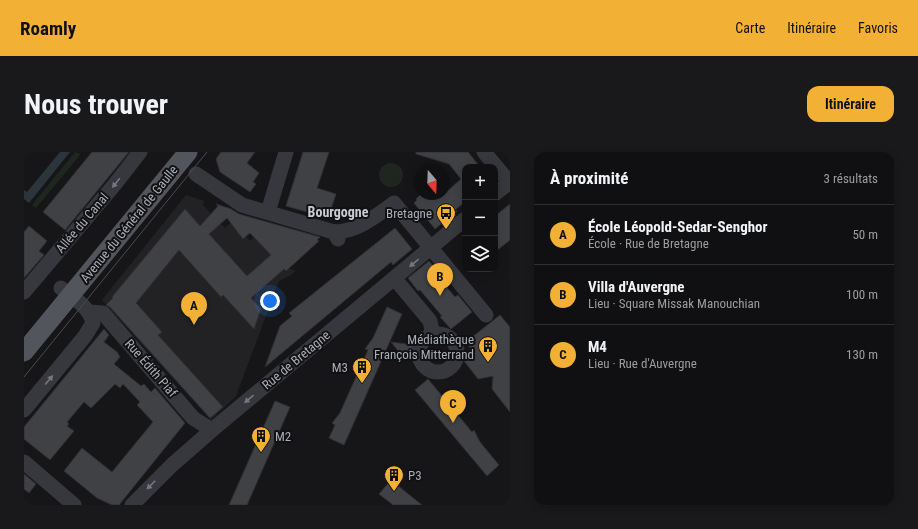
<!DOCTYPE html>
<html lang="fr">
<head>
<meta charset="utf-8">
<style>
	body { margin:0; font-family:"Roboto Condensed",sans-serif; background:#19191b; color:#f1f3f6 }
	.controls { position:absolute; right:12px; top:12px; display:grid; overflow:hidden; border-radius:8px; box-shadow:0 2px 10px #0003 }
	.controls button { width:36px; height:36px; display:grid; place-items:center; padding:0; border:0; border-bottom:1px solid #303032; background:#101012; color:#f1f3f6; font:20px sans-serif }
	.compass { position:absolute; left:390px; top:12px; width:36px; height:36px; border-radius:50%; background:#101012; box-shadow:0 2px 10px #0003; rotate:161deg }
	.you { position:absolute; left:246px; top:149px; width:14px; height:14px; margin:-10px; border:3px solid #fff; border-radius:50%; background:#1a73e8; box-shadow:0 0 0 6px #1a73e833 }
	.badge { display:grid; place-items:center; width:26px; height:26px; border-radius:50%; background:#f2b134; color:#111; font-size:13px; font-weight:700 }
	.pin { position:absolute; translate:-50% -33px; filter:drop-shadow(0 1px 2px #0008) }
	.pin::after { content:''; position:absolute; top:21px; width:14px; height:12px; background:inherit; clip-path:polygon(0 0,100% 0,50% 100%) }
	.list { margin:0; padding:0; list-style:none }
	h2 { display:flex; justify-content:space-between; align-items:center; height:52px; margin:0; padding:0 16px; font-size:17px }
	h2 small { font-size:13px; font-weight:400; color:#9c9d9f }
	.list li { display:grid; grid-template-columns:26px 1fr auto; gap:12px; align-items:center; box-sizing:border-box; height:60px; padding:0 16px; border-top:1px solid #303032 }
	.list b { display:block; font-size:15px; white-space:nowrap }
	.list p { margin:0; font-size:13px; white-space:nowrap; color:#9c9d9f }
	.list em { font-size:13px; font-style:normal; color:#9c9d9f }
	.icon { flex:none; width:22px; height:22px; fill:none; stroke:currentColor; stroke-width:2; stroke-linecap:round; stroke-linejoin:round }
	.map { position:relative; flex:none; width:486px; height:353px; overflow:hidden; border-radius:12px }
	header { display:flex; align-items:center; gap:24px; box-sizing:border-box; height:56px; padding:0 20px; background:#f2b134; color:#111 }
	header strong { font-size:19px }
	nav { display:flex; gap:22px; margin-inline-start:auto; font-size:14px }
	.intro { display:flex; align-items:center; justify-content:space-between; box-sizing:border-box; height:96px; padding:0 24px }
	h1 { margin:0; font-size:28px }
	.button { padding:10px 18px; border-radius:12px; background:#f2b134; color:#111; font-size:14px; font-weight:700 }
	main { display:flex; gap:24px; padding:0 24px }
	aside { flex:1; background:#101012; border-radius:12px; box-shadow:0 2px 10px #0003 }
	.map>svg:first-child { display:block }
	.built { fill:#222225 }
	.green { fill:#1e261f }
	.water { fill:#2c353c }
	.building { fill:#404145; stroke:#303034; fill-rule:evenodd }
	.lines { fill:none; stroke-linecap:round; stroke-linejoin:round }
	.minor { stroke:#37383d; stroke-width:15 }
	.major { stroke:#53555c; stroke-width:19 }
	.tram { stroke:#4a4c52; stroke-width:1 }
	.oneway { fill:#757881 }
	.labels { text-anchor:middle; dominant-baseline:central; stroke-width:4; stroke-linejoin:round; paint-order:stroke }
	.poi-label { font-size:13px; fill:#a8adb8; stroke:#111113; text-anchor:end }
	.street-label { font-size:13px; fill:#a8adb8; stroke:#111113 }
	.neighbourhood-label { font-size:14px; font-weight:bold; fill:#c9ccd4; stroke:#111113 }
</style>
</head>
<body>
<header>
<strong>Roamly</strong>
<nav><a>Carte</a><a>Itinéraire</a><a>Favoris</a></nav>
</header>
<div class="intro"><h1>Nous trouver</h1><a class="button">Itinéraire</a></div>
<main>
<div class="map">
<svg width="486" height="353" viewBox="0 0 486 353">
	<rect width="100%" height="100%" fill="#161618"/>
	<path class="built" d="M162 43 180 49 179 53 201 76 208 70 226 89 232 83 263 116 272 119 267 123 255 129 212 244 187 268 78 148Z"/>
	<g class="green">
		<path d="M51 0 57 2 12 56 8 53Z"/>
		<circle cx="367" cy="23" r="12"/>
	</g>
	<path class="water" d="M36 0H46L5 51 0 47V38L3 40Z"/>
	<g class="building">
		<path d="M68 0H105L41 78 19 60Z"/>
		<path d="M197 0H231L223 11 235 21 229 30 232 32 226 40 196 20 192 7Z"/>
		<path d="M279 0H305L293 36 312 42 304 66 262 54Z"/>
		<path d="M392 0H444L456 15H441V50L431 58 433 59 411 77 390 51 393 48 392 47 397 42H420L437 27 425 12 392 2Z"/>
		<path d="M192 52 207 57 215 62 296 85 293 88 295 89 262 119 260 117 227 146 237 157 230 177 199 143 197 145 155 98 112 151 138 180 134 183 199 255 186 266 86 155 82 153 89 146 88 145 161 57 176 74 194 54ZM203 66 219 87 226 81 247 103 223 124 185 82Z"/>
		<path d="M486 52V88L471 100V64Z"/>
		<path d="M5 74 23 89 15 99 20 103 0 126V80Z"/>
		<path d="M371 76 388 97 369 113 367 110 241 215 256 174 268 164 265 161Z"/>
		<path d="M405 109 419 125 416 127 431 145 434 143 448 160 427 177 416 165 418 164 396 138 394 139 384 126Z"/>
		<path d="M363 155 378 162 320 293 305 286 311 273 308 271 316 261 344 198 341 197 349 186Z"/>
		<path d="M476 163 486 175V260L468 237 469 224 454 227 440 209 450 201 442 190Z"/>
		<path d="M80 177 85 183 80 190 93 200 96 205 90 212 117 234 120 232 127 240 131 236 161 271 95 353H88L73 346 40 319 58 296 88 320 129 270 113 253 116 250 99 232 96 236 91 232 67 256 60 250 43 270 45 272 43 274 50 279 26 308 0 287V275Z"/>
		<path d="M367 190 390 193 389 206 379 205Z"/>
		<path d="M404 227 448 280 450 278 456 290 475 313 463 324 391 238Z"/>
		<path d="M251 249 266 255 223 353H205Z"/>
		<path d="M0 322 12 332 5 341 0 337Z"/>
		<path d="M367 328 383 341 398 353H369L355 342Z"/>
	</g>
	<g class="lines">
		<g class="minor">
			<path d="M460 0 485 30"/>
			<path d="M172 22 218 53 310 80 314 87"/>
			<path d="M471 42 486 30"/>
			<path d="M244 60 262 0"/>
			<path d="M310 80C333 80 352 64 370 51L462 163"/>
			<path d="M371 127 406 169 409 183"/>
			<path d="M0 140 91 32 116 0"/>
			<path d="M65 160 79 161 169 266 188 278"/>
			<circle cx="414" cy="201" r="19"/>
			<path d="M0 258 61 184 69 171C66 155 49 146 37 136"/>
			<path d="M0 310 50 353"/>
			<path d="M108 353 148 313 188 278 441 67"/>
		</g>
		<path class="major" d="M0 200 164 0"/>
		<path class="tram" d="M0 225 183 0"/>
	</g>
	<defs><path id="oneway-solid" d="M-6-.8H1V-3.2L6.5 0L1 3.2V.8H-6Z"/></defs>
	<g class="oneway">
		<use href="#oneway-solid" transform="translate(92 31) rotate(129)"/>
		<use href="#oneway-solid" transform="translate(390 111) rotate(140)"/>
		<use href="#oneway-solid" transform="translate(25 228) rotate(-50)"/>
		<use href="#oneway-solid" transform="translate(225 247) rotate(140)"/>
		<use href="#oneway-solid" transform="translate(127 333) rotate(135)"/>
	</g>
	<defs>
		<g id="bus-pin" transform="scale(1)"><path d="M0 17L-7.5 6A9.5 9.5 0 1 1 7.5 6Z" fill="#f2b134" stroke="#111113"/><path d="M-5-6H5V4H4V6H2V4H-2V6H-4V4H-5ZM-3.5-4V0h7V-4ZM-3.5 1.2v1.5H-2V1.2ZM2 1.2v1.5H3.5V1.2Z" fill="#111"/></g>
		<g id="building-pin" transform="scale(1)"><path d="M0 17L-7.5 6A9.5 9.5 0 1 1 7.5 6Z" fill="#f2b134" stroke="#111113"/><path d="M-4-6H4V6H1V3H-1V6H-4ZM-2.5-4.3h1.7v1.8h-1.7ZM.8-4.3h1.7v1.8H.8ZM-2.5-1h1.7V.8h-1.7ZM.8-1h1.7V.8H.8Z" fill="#111"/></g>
	</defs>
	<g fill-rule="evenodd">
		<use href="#bus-pin" x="422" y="61"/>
		<use href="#building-pin" x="464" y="194"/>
		<use href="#building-pin" x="338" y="215"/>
		<use href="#building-pin" x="237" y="284"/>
		<use href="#building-pin" x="370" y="323"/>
	</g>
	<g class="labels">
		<g class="poi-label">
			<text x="408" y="61">Bretagne</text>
			<text x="450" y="187">Médiathèque<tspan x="450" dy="15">François Mitterrand</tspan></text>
			<text x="324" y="215">M3</text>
			<text x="251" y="284" text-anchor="start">M2</text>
			<text x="384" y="323" text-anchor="start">P3</text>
		</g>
		<g class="street-label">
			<text transform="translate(58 71) rotate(-50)">Allée du Canal</text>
			<text transform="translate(105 72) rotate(-51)">Avenue du Général de Gaulle</text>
			<text transform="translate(272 208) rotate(-40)">Rue de Bretagne</text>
			<text transform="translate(127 216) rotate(49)">Rue Édith Piaf</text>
		</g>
		<g class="neighbourhood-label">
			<text x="314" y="60">Bourgogne</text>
		</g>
	</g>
</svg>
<div class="controls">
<button>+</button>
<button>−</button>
<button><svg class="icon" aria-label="layers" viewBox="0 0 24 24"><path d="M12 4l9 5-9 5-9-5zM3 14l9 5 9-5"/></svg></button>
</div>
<svg class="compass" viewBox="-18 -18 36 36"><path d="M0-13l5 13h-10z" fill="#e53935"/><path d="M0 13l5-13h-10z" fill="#9c9d9f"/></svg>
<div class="you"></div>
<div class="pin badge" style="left:170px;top:173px">A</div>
<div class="pin badge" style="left:416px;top:144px">B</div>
<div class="pin badge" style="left:429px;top:271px">C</div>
</div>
<aside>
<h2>À proximité<small>3 résultats</small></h2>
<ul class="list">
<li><span class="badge">A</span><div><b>École Léopold-Sedar-Senghor</b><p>École · Rue de Bretagne</p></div><em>50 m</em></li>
<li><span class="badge">B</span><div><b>Villa d'Auvergne</b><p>Lieu · Square Missak Manouchian</p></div><em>100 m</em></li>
<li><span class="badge">C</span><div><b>M4</b><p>Lieu · Rue d'Auvergne</p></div><em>130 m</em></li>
</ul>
</aside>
</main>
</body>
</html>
